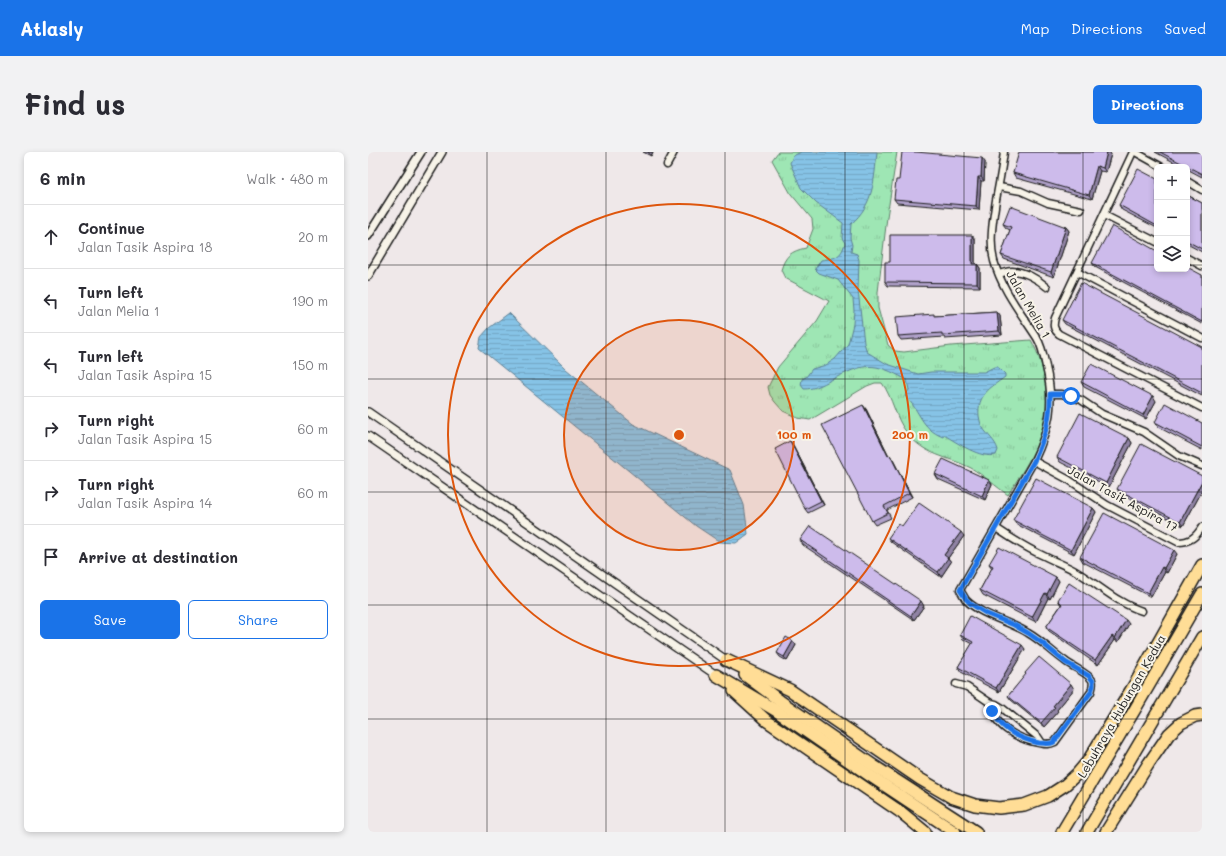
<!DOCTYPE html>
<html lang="en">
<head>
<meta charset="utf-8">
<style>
	body { margin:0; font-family:Mali,sans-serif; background:#f2f2f3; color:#2b2b33 }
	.controls { position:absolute; right:12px; top:12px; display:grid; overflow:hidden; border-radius:6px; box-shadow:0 2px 6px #0003 }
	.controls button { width:36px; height:36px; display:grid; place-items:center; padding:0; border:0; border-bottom:1px solid #e1e1e2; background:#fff; color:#2b2b33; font:20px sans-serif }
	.stop { position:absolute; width:12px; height:12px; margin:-9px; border:3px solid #1a73e8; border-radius:50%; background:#fff }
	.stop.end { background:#1a73e8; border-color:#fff; box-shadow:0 1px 4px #0008 }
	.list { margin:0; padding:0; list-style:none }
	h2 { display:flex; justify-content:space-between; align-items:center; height:52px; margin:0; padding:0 16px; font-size:17px }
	h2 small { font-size:13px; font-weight:400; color:#7c7c81 }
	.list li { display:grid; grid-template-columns:26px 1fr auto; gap:12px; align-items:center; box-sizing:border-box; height:64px; padding:0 16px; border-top:1px solid #e1e1e2 }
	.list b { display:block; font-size:15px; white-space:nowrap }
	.list p { margin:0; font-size:13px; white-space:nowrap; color:#7c7c81 }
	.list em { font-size:13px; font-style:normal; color:#7c7c81 }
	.actions { display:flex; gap:8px; padding:12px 16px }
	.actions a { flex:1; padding:9px 0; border:1px solid #1a73e8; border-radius:6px; text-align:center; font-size:14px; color:#1a73e8 }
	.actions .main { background:#1a73e8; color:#fff }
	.icon { flex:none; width:22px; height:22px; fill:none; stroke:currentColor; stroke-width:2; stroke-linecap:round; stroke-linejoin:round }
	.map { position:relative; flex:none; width:834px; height:680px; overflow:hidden; border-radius:6px }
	header { display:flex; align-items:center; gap:24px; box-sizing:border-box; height:56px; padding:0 20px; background:#1a73e8; color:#fff }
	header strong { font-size:19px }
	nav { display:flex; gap:22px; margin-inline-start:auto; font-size:14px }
	.intro { display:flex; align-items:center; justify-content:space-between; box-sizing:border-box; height:96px; padding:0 24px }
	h1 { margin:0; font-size:28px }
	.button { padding:10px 18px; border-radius:6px; background:#1a73e8; color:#fff; font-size:14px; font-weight:700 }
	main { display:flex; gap:24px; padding:0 24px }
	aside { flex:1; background:#fff; border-radius:6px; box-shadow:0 2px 6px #0003 }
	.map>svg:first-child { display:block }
	.park { fill:url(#park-tufts); stroke:#5d8168 }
	.water { fill:url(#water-rules); stroke:#5c8095 }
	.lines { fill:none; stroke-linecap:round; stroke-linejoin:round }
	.minor-casing { stroke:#1c1c1c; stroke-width:9 }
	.tertiary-casing { stroke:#1c1c1c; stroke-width:10 }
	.motorway-casing { stroke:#1c1c1c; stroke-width:14 }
	.minor { stroke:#f7f3e8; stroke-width:6 }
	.tertiary { stroke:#f7f3e8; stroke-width:7 }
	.motorway { stroke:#ffdd96; stroke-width:11 }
	.wall { fill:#b0a1ca; stroke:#1c1c1c }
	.shaded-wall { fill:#9083a4; stroke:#1c1c1c }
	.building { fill:#cdbbeb; stroke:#1c1c1c }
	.route { stroke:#1a73e8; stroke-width:5 }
	.grid { fill:none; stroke:#1c1c1c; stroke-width:1; stroke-opacity:0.55 }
	.ring { fill:none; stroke:#de560d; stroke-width:2 }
	.labels { text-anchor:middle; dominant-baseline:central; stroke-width:4; stroke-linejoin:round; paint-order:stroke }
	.street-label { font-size:12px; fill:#1c1c1c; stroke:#f7f3e8 }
	.centre { fill:#de560d; stroke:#f7f3e8; stroke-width:2 }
	.ring-label { font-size:12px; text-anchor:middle; font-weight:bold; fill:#de560d; stroke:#f7f3e8; stroke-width:4; stroke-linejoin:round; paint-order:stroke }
</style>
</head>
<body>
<header>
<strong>Atlasly</strong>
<nav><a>Map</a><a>Directions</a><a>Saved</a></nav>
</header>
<div class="intro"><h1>Find us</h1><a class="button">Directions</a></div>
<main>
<aside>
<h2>6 min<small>Walk · 480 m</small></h2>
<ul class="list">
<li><svg class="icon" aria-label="ahead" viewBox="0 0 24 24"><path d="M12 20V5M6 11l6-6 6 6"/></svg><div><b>Continue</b><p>Jalan Tasik Aspira 18</p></div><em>20 m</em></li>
<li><svg class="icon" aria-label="left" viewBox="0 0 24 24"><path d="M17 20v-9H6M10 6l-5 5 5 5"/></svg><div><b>Turn left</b><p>Jalan Melia 1</p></div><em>190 m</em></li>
<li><svg class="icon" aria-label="left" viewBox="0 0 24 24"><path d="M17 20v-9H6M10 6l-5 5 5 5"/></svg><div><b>Turn left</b><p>Jalan Tasik Aspira 15</p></div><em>150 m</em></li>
<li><svg class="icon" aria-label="right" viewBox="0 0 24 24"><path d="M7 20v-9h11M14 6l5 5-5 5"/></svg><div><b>Turn right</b><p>Jalan Tasik Aspira 15</p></div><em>60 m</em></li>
<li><svg class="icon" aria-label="right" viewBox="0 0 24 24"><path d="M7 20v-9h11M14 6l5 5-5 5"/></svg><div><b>Turn right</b><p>Jalan Tasik Aspira 14</p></div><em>60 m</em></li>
<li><svg class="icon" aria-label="arrive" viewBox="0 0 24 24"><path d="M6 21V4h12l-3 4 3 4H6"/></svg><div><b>Arrive at destination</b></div></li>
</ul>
<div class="actions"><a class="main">Save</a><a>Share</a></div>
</aside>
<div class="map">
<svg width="834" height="680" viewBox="0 0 834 680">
	<defs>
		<pattern id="park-tufts" width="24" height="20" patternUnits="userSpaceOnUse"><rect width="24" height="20" fill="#9ee6b4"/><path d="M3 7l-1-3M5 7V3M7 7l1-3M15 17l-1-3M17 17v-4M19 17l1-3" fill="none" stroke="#88c59a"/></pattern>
		<pattern id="water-rules" width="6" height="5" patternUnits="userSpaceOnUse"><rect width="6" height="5" fill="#86c3e6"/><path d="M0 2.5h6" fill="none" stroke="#73a7c5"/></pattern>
	</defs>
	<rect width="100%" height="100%" fill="#efe8e9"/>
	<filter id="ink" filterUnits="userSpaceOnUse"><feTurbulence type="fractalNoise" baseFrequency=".025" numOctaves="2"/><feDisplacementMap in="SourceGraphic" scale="8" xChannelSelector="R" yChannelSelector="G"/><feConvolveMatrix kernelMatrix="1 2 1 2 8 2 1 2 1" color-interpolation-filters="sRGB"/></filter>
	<g filter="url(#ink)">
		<path class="park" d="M410 0H529L519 65 510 140V156L520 193 527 199 536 200 583 194 663 188C680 218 683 257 670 289 663 308 650 326 640 343 629 335 615 323 603 316 579 304 557 304 539 281 527 266 525 246 514 231H507L499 234 442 268 430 266 415 259 407 250 402 243 400 235 410 215 449 169 461 149 417 126 413 118C417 104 423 99 438 96L445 77 444 67 423 42 404 8Z"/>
		<g class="water">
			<path d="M433 0H509C506 28 506 52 483 72L482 86 484 93 483 100 489 102 491 108 490 138 496 191 499 200 519 212 550 222 563 220H616L626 215H630L637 222V225C622 236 609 243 611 264 612 268 612 272 615 276 620 284 627 288 630 298L628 303C612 307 590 291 576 283L575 285C552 276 553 259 537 244L541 238 539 228C505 209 497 211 463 228 454 233 446 237 436 237L433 233 434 227 438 225 444 217 458 213 467 207 480 192 485 172 486 158 485 147 470 128 451 121 447 117 453 108C467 106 473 106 477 91L474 86 475 71 448 51 433 36 422 11 425 4Z"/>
			<path d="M141 161 198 217 265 272 362 318 376 353 380 382 368 391 352 390 328 374 111 196 113 185 121 176Z"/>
		</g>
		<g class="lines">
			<g class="minor-casing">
				<g id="minor">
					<path d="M636 0C634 16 631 32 628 48 625 68 621 89 626 109 634 138 653 161 669 186 674 194 676 205 678 215 687 252 682 275 666 309L592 438C594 441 596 445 598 448 614 464 641 469 660 481 674 489 684 500 697 509 704 515 720 521 724 528 726 532 724 536 723 540L687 590C681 593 677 592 671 591 649 587 626 575 621 550L628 552 633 555 670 585 674 591"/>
					<path d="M765 0 687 166C685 173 685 177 691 182L834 256"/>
					<path d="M767 0 794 15"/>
					<path d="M299 13 306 0"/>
					<path d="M819 29 834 38"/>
					<path d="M631 35 653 39 680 51 713 58"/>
					<path d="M736 63 789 90"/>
					<path d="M819 106 834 114"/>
					<path d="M709 120 834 186"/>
					<path d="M631 122C635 121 639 119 644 119 656 119 670 127 679 135"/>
					<path d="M683 242H694L713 248 734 262 776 280 811 304 834 314"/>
					<path d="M666 309 701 328 739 353 810 390C822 390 828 385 834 375"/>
					<path d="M628 376C644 387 660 397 678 405 688 410 699 414 709 420 731 433 749 451 774 459"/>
					<path d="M588 532 599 535 621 550"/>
				</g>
			</g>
			<g class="tertiary-casing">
				<g id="tertiary">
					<path d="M0 84 53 0"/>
					<path d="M0 124 74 0"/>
					<path d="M0 260 358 508"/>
					<path d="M0 284 348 523"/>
				</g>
			</g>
			<g class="motorway-casing">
				<g id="motorway">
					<path d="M358 508 422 538 552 627 583 645 607 653 631 656 656 653 680 644 697 633 709 622 720 609 768 530 834 413"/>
					<path d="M348 523 407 558 501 623 587 680"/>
					<path d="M377 523 412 549 506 614 608 680"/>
					<path d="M366 539 399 569 534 661 557 680"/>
					<path d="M694 680 766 559 834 442"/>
					<path d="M719 680 834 485"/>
					<path d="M738 680 781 611 801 582 813 571 827 564 834 563"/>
				</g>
			</g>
			<use href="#minor" class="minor"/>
			<use href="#tertiary" class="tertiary"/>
			<use href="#motorway" class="motorway"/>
		</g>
		<g class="wall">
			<path d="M275 0H285L283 4Z"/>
			<path d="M652 0H741L743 2 738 20 732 19 724 47 648 26 645 21Z"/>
			<path d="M787 0H834V25L819 17V15H815Z"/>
			<path d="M617 10 616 29H613L611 58 529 51 526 47Z"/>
			<path d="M789 27V76L754 58 751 53Z"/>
			<path d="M819 43 834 51V100L819 92Z"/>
			<path d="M635 72 698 75 701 79 686 125 636 107 633 103 642 78 638 76Z"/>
			<path d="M607 87V112H609L612 116V135L520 134 517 130 522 110Z"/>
			<path d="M724 111 834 123V172L727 115Z"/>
			<path d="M629 160 632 164 634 183 577 187 576 185 533 188 530 184 567 164Z"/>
			<path d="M694 168 834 195V244L697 172Z"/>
			<path d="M713 230 788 249 778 267 716 235Z"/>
			<path d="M498 257 521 304 525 308 544 345 519 358 523 366 507 373 504 369Z"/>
			<path d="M787 270 834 271V298L790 275Z"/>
			<path d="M761 286 764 291 741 335 692 310 689 305Z"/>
			<path d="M422 289 425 293 456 353 440 361 437 357Z"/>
			<path d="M567 322 624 332 617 348 570 327Z"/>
			<path d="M834 324V339L815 374 752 341 749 337Z"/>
			<path d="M725 356 728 360 706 402 648 372 645 368Z"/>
			<path d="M534 374 596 384 580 406 583 410 573 425 523 390 520 386Z"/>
			<path d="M432 388 556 454 546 468 435 393Z"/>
			<path d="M809 402 799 421 797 420 783 445 715 410 712 405Z"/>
			<path d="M621 412 688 425 691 429 682 447 680 446 668 470 615 443 612 438 624 416Z"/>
			<path d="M690 448 761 472 750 490 747 488 730 513 681 479 678 475 693 453Z"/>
			<path d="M592 483 657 497 631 540 593 520 590 515 604 492 595 487Z"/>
			<path d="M425 489 428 493 419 509 412 505 409 501Z"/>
			<path d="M657 521 706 537 689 558 690 559 676 575 643 548 640 544 658 523Z"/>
		</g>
		<g class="shaded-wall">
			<path d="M280 0H285L283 4Z"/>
			<path d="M739 0H741L743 2 738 20 735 16Z"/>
			<path d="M614 6 617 10 616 29 613 25Z"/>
			<path d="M729 14 732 19 724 47 721 43Z"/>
			<path d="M610 25 613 29 611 58 608 54Z"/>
			<path d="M698 75 701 79 686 125 683 120Z"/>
			<path d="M604 83 607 87V116L604 112Z"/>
			<path d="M609 112 612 116V135L609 131Z"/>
			<path d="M629 160 632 164 634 183 631 179Z"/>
			<path d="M785 244 788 249 778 267 775 263Z"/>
			<path d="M495 253 498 257 523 308 520 304Z"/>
			<path d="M761 286 764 291 741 335 738 331Z"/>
			<path d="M422 289 425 293 456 353 453 349Z"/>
			<path d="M522 303 525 308 544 345 541 341Z"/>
			<path d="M621 328 624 332 617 348 614 344Z"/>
			<path d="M834 329V339L815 374 812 370Z"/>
			<path d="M725 356 728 360 706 402 703 398Z"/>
			<path d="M593 380 596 384 580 406 583 410 573 425 570 420 576 403Z"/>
			<path d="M806 398 809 402 799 421 796 416Z"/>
			<path d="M794 415 797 420 783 445 780 441Z"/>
			<path d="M688 425 691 429 682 447 679 442Z"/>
			<path d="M677 441 680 446 668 470 664 465Z"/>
			<path d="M553 449 556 454 546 468 543 464Z"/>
			<path d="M758 468 761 472 750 490 747 486Z"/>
			<path d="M744 484 747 488 730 513 727 508Z"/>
			<path d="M425 489 428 493 419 509 416 505Z"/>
			<path d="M654 493 657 497 631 540 628 536Z"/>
			<path d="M703 532 706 537 689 558 690 559 676 575 673 571 685 554Z"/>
		</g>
		<g class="building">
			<path d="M534 0H548L614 6 613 25H610L608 54 526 47 528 28H531Z"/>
			<path d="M651 0H739L735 16 729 14 721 43 645 21Z"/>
			<path d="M792 0H834V22Z"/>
			<path d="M770 17 789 27V74L751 53Z"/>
			<path d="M819 43 834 51V97L819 89Z"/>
			<path d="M642 54 698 75 683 120 633 103 643 75 635 72Z"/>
			<path d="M744 74 789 99V117H819V115L834 123V170L724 111Z"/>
			<path d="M522 83H604V112H609V131L517 130V110H522Z"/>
			<path d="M713 131 834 195V241L694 168Z"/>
			<path d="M629 160 631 179 574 183V181L530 184 528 165 566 162V164Z"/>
			<path d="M723 212 785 244 775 263 713 230Z"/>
			<path d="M797 251 834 271V295L787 270Z"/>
			<path d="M495 253 520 304 522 303 541 341 516 354 520 361 504 369 454 273Z"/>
			<path d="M712 261 761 286 738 331 689 305Z"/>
			<path d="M422 289 453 349 437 357 407 297Z"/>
			<path d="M773 292 834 324V329L812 370 749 337Z"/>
			<path d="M575 307 621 328 614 344 567 322Z"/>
			<path d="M668 326 725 356 703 398 645 368Z"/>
			<path d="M551 351 593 380 576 403 580 406 570 420 520 386 530 372 534 374Z"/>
			<path d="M736 361 806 398 796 416 794 415 780 441 712 405Z"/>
			<path d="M442 374 553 449 543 464 432 388Z"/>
			<path d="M631 395 688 425 679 442 677 441 664 465 612 438 625 414 621 412Z"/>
			<path d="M701 431 758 468 747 486 744 484 727 508 678 475 694 452 690 448Z"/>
			<path d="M602 464 654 493 628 536 590 515 605 490 592 483Z"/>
			<path d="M418 485 425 489 416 505 409 501Z"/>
			<path d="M671 505 703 532 685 554 687 555 673 571 640 544 658 522 657 521Z"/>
		</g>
	</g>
	<g class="lines" filter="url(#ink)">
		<path class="route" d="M624 559C634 578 651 587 671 591 677 591 681 593 686 590L723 540 725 534V529L721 524 697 510 673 490 660 481 646 473 619 462 603 452 598 447 592 438 666 309C676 287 683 267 682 242H694L703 244"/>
	</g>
	<path class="grid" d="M119 0V680M238 0V680M357 0V680M477 0V680M596 0V680M715 0V680M0 113H789M819 113H834M0 227H834M0 340H834M0 453H834M0 567H834"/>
	<circle cx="311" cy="283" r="115" fill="#de560d" fill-opacity=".12"/>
	<g class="ring">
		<circle cx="311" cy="283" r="115"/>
		<circle cx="311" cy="283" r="231"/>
	</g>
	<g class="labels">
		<g class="street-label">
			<text transform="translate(661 152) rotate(60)">Jalan Melia 1</text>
			<text transform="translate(755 346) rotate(29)">Jalan Tasik Aspira 17</text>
			<text transform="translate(753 554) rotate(-60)">Lebuhraya Hubungan Kedua</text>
		</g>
	</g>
	<circle cx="311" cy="283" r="6" class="centre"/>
	<g class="ring-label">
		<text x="426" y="287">100 m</text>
		<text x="542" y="287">200 m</text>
	</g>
</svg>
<div class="controls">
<button>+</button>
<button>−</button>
<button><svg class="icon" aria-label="layers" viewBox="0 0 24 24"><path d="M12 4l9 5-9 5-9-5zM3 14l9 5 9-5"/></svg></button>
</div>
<div class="stop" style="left:703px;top:244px"></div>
<div class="stop end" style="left:624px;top:559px"></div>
</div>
</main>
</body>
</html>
